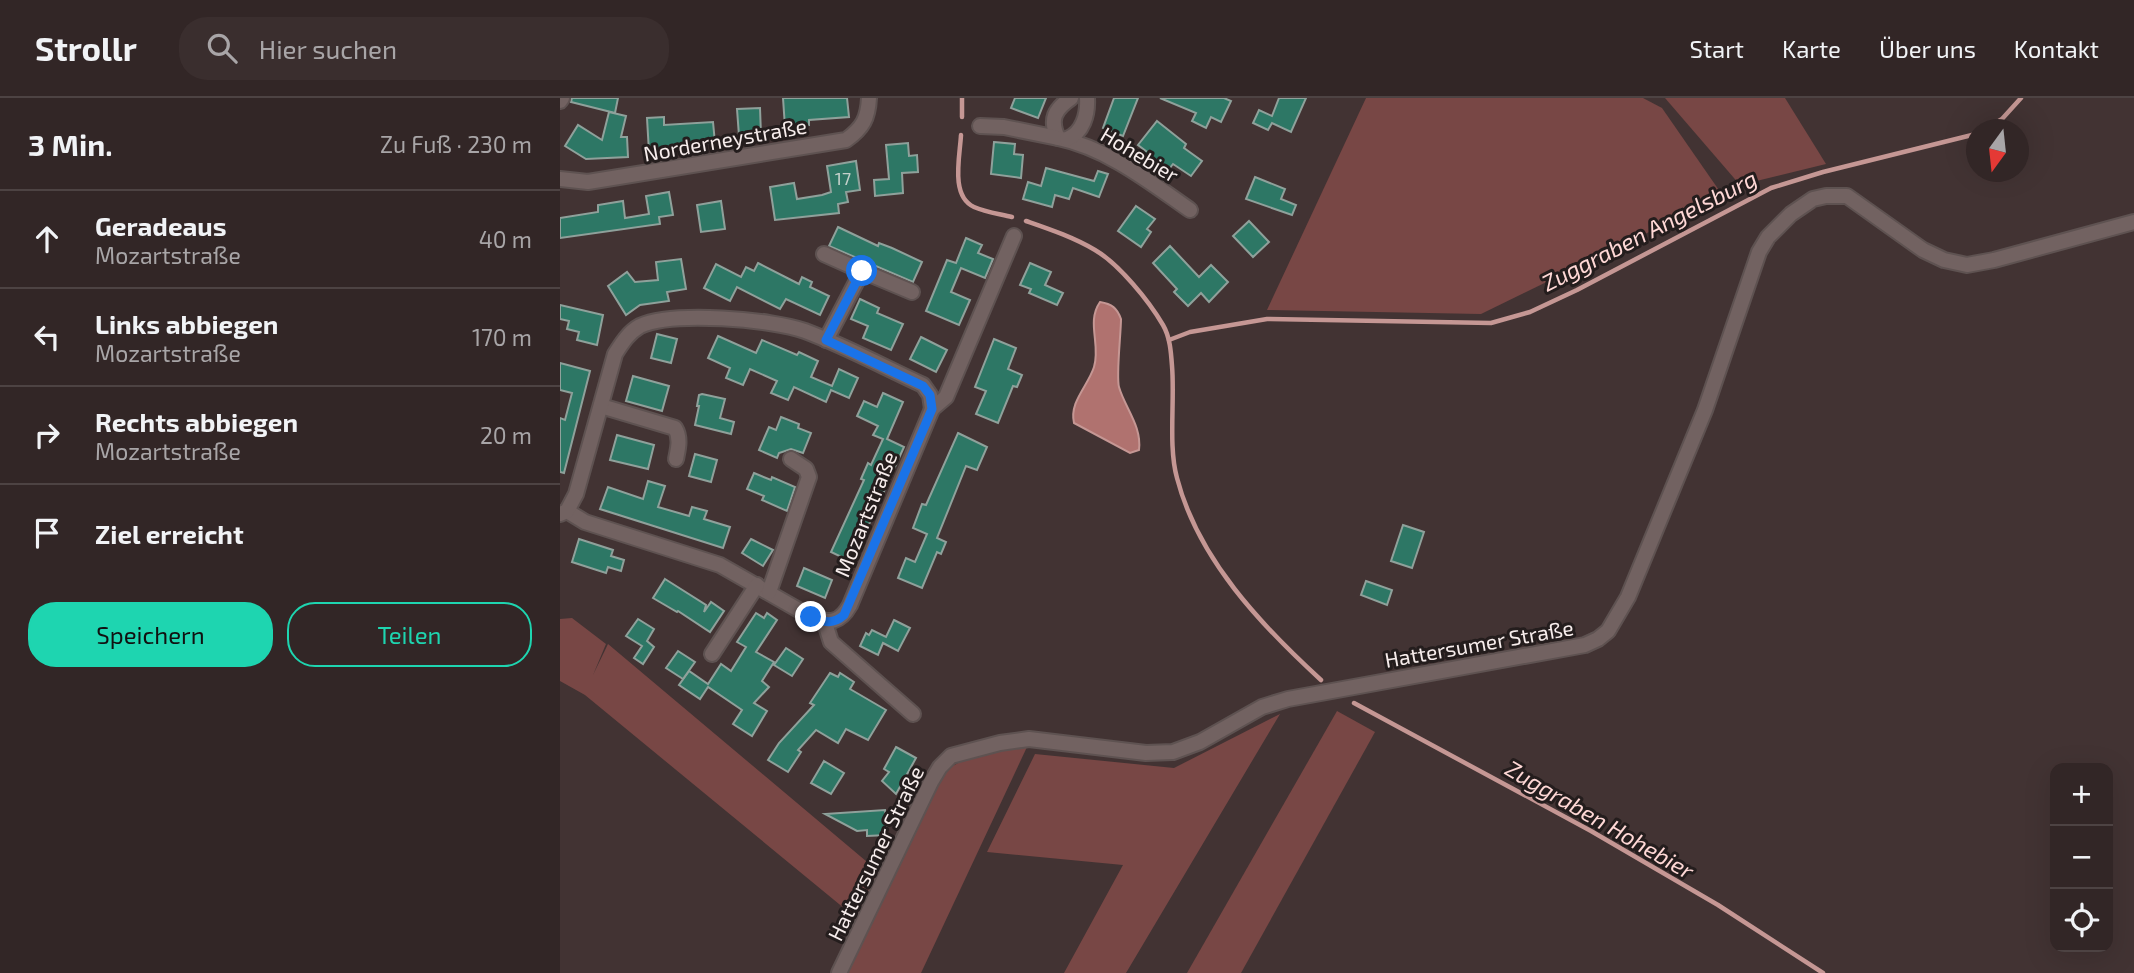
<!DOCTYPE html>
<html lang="de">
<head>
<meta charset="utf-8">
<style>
	body { margin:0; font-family:"Exo 2",sans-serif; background:#3a2e2e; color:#f1f3f6 }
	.controls { position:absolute; right:21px; bottom:21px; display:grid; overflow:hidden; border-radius:14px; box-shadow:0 7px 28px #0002 }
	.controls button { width:63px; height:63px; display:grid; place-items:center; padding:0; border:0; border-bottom:2px solid #4d4343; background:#322626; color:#f1f3f6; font:35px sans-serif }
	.compass { position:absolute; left:1406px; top:21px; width:63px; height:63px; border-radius:50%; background:#322626; box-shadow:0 7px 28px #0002; rotate:195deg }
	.stop { position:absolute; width:21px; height:21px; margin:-16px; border:5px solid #1a73e8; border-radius:50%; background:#fff }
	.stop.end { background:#1a73e8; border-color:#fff; box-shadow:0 2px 7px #0008 }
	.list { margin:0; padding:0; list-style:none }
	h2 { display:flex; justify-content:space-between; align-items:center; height:91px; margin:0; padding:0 28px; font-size:30px }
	h2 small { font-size:23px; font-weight:400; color:#a8a5a7 }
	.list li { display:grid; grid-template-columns:46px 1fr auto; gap:21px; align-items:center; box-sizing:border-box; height:98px; padding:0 28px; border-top:2px solid #4d4343 }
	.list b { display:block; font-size:26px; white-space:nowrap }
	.list p { margin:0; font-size:23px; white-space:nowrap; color:#a8a5a7 }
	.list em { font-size:23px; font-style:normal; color:#a8a5a7 }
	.actions { display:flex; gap:14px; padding:21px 28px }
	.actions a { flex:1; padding:16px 0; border:2px solid #1ed5b0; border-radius:28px; text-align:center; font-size:24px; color:#1ed5b0 }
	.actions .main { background:#1ed5b0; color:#111 }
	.icon { flex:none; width:38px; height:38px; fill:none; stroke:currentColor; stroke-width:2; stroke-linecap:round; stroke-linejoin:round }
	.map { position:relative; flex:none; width:1574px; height:875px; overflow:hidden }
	header { display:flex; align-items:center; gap:42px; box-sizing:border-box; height:98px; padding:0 35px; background:#322626; border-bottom:2px solid #4d4343 }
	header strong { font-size:33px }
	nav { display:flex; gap:38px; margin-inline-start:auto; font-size:24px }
	.search { width:490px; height:63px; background:#3a2e2e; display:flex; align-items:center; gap:18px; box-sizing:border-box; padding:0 24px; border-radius:28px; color:#a8a5a7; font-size:26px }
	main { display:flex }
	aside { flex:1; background:#322626 }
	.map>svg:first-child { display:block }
	.green { fill:#784745 }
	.water { fill:#b0726f; stroke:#c59794; stroke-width:2 }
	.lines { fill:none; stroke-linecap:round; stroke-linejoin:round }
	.stream { stroke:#c59794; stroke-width:4.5 }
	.building { fill:#2d7765; stroke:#8fa19b; stroke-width:2 }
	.minor-casing { stroke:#5e5251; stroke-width:18 }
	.minor { stroke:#726261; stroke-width:14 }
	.route { stroke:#1a73e8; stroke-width:9 }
	.labels { text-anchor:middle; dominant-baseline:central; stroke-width:6; stroke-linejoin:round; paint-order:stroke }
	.number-label { font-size:18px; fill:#c4d0ca }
	.street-label { font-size:21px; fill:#f7edec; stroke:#241d1d }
	.water-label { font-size:23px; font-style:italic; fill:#ffd8d6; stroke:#241d1d }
</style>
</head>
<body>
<header>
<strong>Strollr</strong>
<div class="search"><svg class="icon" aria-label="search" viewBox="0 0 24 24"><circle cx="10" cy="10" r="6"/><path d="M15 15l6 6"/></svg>Hier suchen</div>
<nav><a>Start</a><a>Karte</a><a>Über uns</a><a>Kontakt</a></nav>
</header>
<main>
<aside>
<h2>3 Min.<small>Zu Fuß · 230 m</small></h2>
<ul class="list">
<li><svg class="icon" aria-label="ahead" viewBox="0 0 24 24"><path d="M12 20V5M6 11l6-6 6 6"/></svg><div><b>Geradeaus</b><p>Mozartstraße</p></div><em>40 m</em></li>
<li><svg class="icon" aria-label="left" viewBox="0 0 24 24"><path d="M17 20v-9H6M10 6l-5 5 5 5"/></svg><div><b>Links abbiegen</b><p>Mozartstraße</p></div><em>170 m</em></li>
<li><svg class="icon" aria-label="right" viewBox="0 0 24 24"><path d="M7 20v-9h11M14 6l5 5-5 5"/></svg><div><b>Rechts abbiegen</b><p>Mozartstraße</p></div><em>20 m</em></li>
<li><svg class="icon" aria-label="arrive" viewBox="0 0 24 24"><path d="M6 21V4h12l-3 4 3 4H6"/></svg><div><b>Ziel erreicht</b></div></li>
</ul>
<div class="actions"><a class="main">Speichern</a><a>Teilen</a></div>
</aside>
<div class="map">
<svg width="1574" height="875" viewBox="0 0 1574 875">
	<rect width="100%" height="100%" fill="#423333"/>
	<g class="green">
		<path d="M806 0H1083L1102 10 1163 98 921 216 707 212Z"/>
		<path d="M1105 0H1225L1266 66 1180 87Z"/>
		<path d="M12 520 46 546 33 577 48 546 319 774 296 820 25 597 0 583V521Z"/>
		<path d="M777 613 815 634 681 875H627Z"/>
		<path d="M720 616 566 875H504L563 767 427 754 475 656 614 670Z"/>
		<path d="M447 648 467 649 361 875H287L369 699 383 675 391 669 412 657Z"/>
	</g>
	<path class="water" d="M540 204C552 206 557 210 561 221 561 235 556 278 559 289 565 310 582 328 579 352L570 355 514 325C509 304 528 288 534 269 541 247 526 224 540 204Z"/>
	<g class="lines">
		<g class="stream">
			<path d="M402 19V0"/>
			<path d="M1424 32 1442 21 1461 0"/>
			<path d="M401 37C400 58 390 98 414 109 425 114 440 116 452 119"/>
			<path d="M466 123C489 131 513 139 535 152 559 166 589 203 603 227 610 239 611 254 612 268 615 302 608 348 617 380 638 461 701 527 761 582"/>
			<path d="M609 242 630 234 707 221 931 225 970 214 1017 192 1211 90 1263 74 1416 36"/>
			<path d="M794 605 1031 733 1158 807 1263 875"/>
		</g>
	</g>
	<g class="building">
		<path d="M12 0H58L55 15 11 4Z"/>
		<path d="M223 0H287L289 19 249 22V27L225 29Z"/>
		<path d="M455 0H486L478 20 451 10Z"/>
		<path d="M554 0H578L563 38 543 30Z"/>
		<path d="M600 0H664L671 3 661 24 651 19 646 30 632 23 636 15Z"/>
		<path d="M719 0H746L731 34 712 25 708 32 693 25 699 12 712 18Z"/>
		<path d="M200 10 201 37 179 38 177 11Z"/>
		<path d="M49 14 66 18 61 39H67L68 59 26 61 5 48 18 27 42 42Z"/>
		<path d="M104 19V27L153 24 155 45 89 54 87 20Z"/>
		<path d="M597 23 626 46 624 50 642 63 631 78 613 66 609 71 600 64 598 67 584 55 586 53 578 47Z"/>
		<path d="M434 44 455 46 454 56 463 57 461 80 431 76Z"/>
		<path d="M348 45 349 58 357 57 358 74 342 75 343 95 315 98 314 82 329 81 326 47Z"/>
		<path d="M296 63 300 92 286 94 288 104 278 106 279 115 215 122 210 89 234 85 237 101 262 97 271 94 267 68Z"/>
		<path d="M486 70 534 83 538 73 548 76 539 99 513 90 509 101 495 97 492 109 463 101 468 84 481 88Z"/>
		<path d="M695 79 725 91 721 101 736 107 732 117 686 101Z"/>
		<path d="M109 94 113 117 99 119 100 126 0 140V120L38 114V107L63 103 65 120 89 116 86 98Z"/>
		<path d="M161 103 165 131 141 134 137 107Z"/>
		<path d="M576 108 595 121 587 131 591 134 581 149 558 133Z"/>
		<path d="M689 123 709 144 693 159 673 138Z"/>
		<path d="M278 129 318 148 319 145 332 150 362 164 353 184 269 148Z"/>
		<path d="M406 140 422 147 418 155 433 161 425 180 401 170 391 194 410 202 399 227 366 213 387 162 396 165Z"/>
		<path d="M610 148 639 179 651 167 668 184 649 204 641 195 628 208 614 194 617 191 593 165Z"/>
		<path d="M121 161 126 191 107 194 109 203 80 207 66 217 48 188 67 174 75 184 98 182 96 164Z"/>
		<path d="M198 165 239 186 242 179 252 184 250 189 269 198 260 217 226 201 220 211 177 189 170 203 144 190 156 166 181 179 186 169 194 173Z"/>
		<path d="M470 165 491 174 485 187 503 195 497 207 469 195 471 191 460 187Z"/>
		<path d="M300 201 319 210 317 215 343 226 331 252 303 240 308 228 291 221Z"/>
		<path d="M0 207 43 217 37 247 17 242 19 234 7 231 9 223 0 221Z"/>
		<path d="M97 236 117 241 111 265 91 260Z"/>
		<path d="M158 238 196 255 202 242 237 257 239 254 258 263 251 279 272 288 279 271 298 280 289 300 271 292 266 304 234 289 228 302 211 295 217 283 190 271 183 287 166 280 170 270 148 260Z"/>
		<path d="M361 239 387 252 376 274 350 261Z"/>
		<path d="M434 241 456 250 448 271 462 277 457 289 453 288 438 325 416 316 426 293 415 289Z"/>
		<path d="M0 265 30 273 4 375 0 374V320L5 322 12 295 0 292Z"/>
		<path d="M73 278 109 288 102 313 66 303Z"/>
		<path d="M323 295 343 304 327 341 344 349 292 464 271 454 304 382 301 381 308 365 311 367 323 341 313 337 318 328 297 318 304 303 317 309Z"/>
		<path d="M142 296 165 301 160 320 174 324 171 336 135 327 139 308H137L139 297Z"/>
		<path d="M221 319 239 326 238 330 251 335 243 355 231 351 219 355 217 360 199 352 209 329 216 332Z"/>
		<path d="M398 335 427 349 417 372 406 368 377 440 386 444 381 456 377 454 362 490 338 480 346 460 355 464 367 436 353 430 362 406 366 407Z"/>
		<path d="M57 337 94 347 88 371 50 362Z"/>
		<path d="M135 356 157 362 151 384 129 378Z"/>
		<path d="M194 375 211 382 212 379 235 389 227 413 202 402 204 398 187 391Z"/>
		<path d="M88 383 105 388 98 409 129 418 132 409 147 413 144 421 170 429 163 450 40 411 48 389 83 401Z"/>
		<path d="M843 427 864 434 852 470 831 463Z"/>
		<path d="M19 441 53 452 51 458 64 462 61 473 48 469 46 475 12 464Z"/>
		<path d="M191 441 213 452 203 468 182 455Z"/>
		<path d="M244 470 272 482 265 500 237 488Z"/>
		<path d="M105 481 146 507 144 514 151 504 164 513 150 534 118 513 117 514 93 500Z"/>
		<path d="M806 483 832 492 827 507 801 497Z"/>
		<path d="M196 515 204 520 207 515 217 522 196 554 214 564 202 583 209 589 194 605 207 613 192 638 173 626 182 612 148 589 140 601 119 587 129 573 148 586 161 566 171 573 186 549 177 544Z"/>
		<path d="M78 521 94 531 87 543 94 549 83 566 74 560 82 548 66 538Z"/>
		<path d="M334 522 350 530 338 553 323 545 318 557 300 548 306 535 309 537 312 532 326 539Z"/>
		<path d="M226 550 243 561 232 578 214 567Z"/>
		<path d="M118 553 135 564 123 581 106 570Z"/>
		<path d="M270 575 278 579 280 575 294 584 290 591 326 612 308 642 286 631 278 645 256 632 238 652 241 654 228 674 208 662 219 645 254 607 250 605Z"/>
		<path d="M336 649 356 660 336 696 322 683 329 674 324 671Z"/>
		<path d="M264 663 284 675 271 696 251 685Z"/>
		<path d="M325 712 327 737 307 738V732L297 733 265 716Z"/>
	</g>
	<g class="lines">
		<g class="minor-casing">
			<g id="minor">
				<path d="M511 0C495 11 489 21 498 40 547 50 590 84 630 112"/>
				<path d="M0 3 2 0"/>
				<path d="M420 28 444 29 498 40"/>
				<path d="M507 41C523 35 528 16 527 0"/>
				<path d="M0 81 28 84 286 42C303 30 308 20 309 0"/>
				<path d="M264 156 302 173"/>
				<path d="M266 242 302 173 352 194"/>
				<path d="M41 308 115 330C121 340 118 351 116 361"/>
				<path d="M7 413 25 424 160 467 251 519C270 526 280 525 290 507L372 311"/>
				<path d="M0 416 7 413 16 396 55 256C62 245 69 234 80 228 112 213 212 221 245 233 285 248 324 269 363 287L370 297 372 311 386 299 454 138"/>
				<path d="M209 494 249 379 246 371 231 361"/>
				<path d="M265 525 271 544 353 616"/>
				<path d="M152 556 197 487"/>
				<path d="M279 875 371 684 380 669 391 658 440 645 469 641 586 655 613 654 640 644 702 609 728 601 1025 547 1038 541 1048 533 1068 499 1145 312 1199 154 1208 139 1231 116 1253 101 1266 98H1287L1363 152 1384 162 1407 167 1434 162 1574 124"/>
			</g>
		</g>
		<use href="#minor" class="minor"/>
	</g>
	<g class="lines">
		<path class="route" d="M251 519C265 524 273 527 284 517L372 311 370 297 363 288 266 242 302 173"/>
	</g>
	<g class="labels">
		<g class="number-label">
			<text x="283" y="80">17</text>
		</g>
		<g class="street-label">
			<text transform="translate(165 41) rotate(-10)">Norderneystraße</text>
			<text transform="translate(580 56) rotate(31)">Hohebier</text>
			<text transform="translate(305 416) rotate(-68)">Mozartstraße</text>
			<text transform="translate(919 545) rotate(-10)">Hattersumer Straße</text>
			<text transform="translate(315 755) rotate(-64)">Hattersumer Straße</text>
		</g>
		<g class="water-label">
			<text transform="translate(1089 132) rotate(-27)">Zuggraben Angelsburg</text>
			<text transform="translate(1040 721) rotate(30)">Zuggraben Hohebier</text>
		</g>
	</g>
</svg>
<div class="controls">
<button>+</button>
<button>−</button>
<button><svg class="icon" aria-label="locate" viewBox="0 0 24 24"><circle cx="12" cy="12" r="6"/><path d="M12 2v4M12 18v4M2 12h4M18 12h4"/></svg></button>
</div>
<svg class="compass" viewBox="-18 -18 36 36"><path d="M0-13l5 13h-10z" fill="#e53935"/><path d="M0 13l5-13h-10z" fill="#a8a5a7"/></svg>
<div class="stop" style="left:302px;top:173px"></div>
<div class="stop end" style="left:251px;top:519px"></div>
</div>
</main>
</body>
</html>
